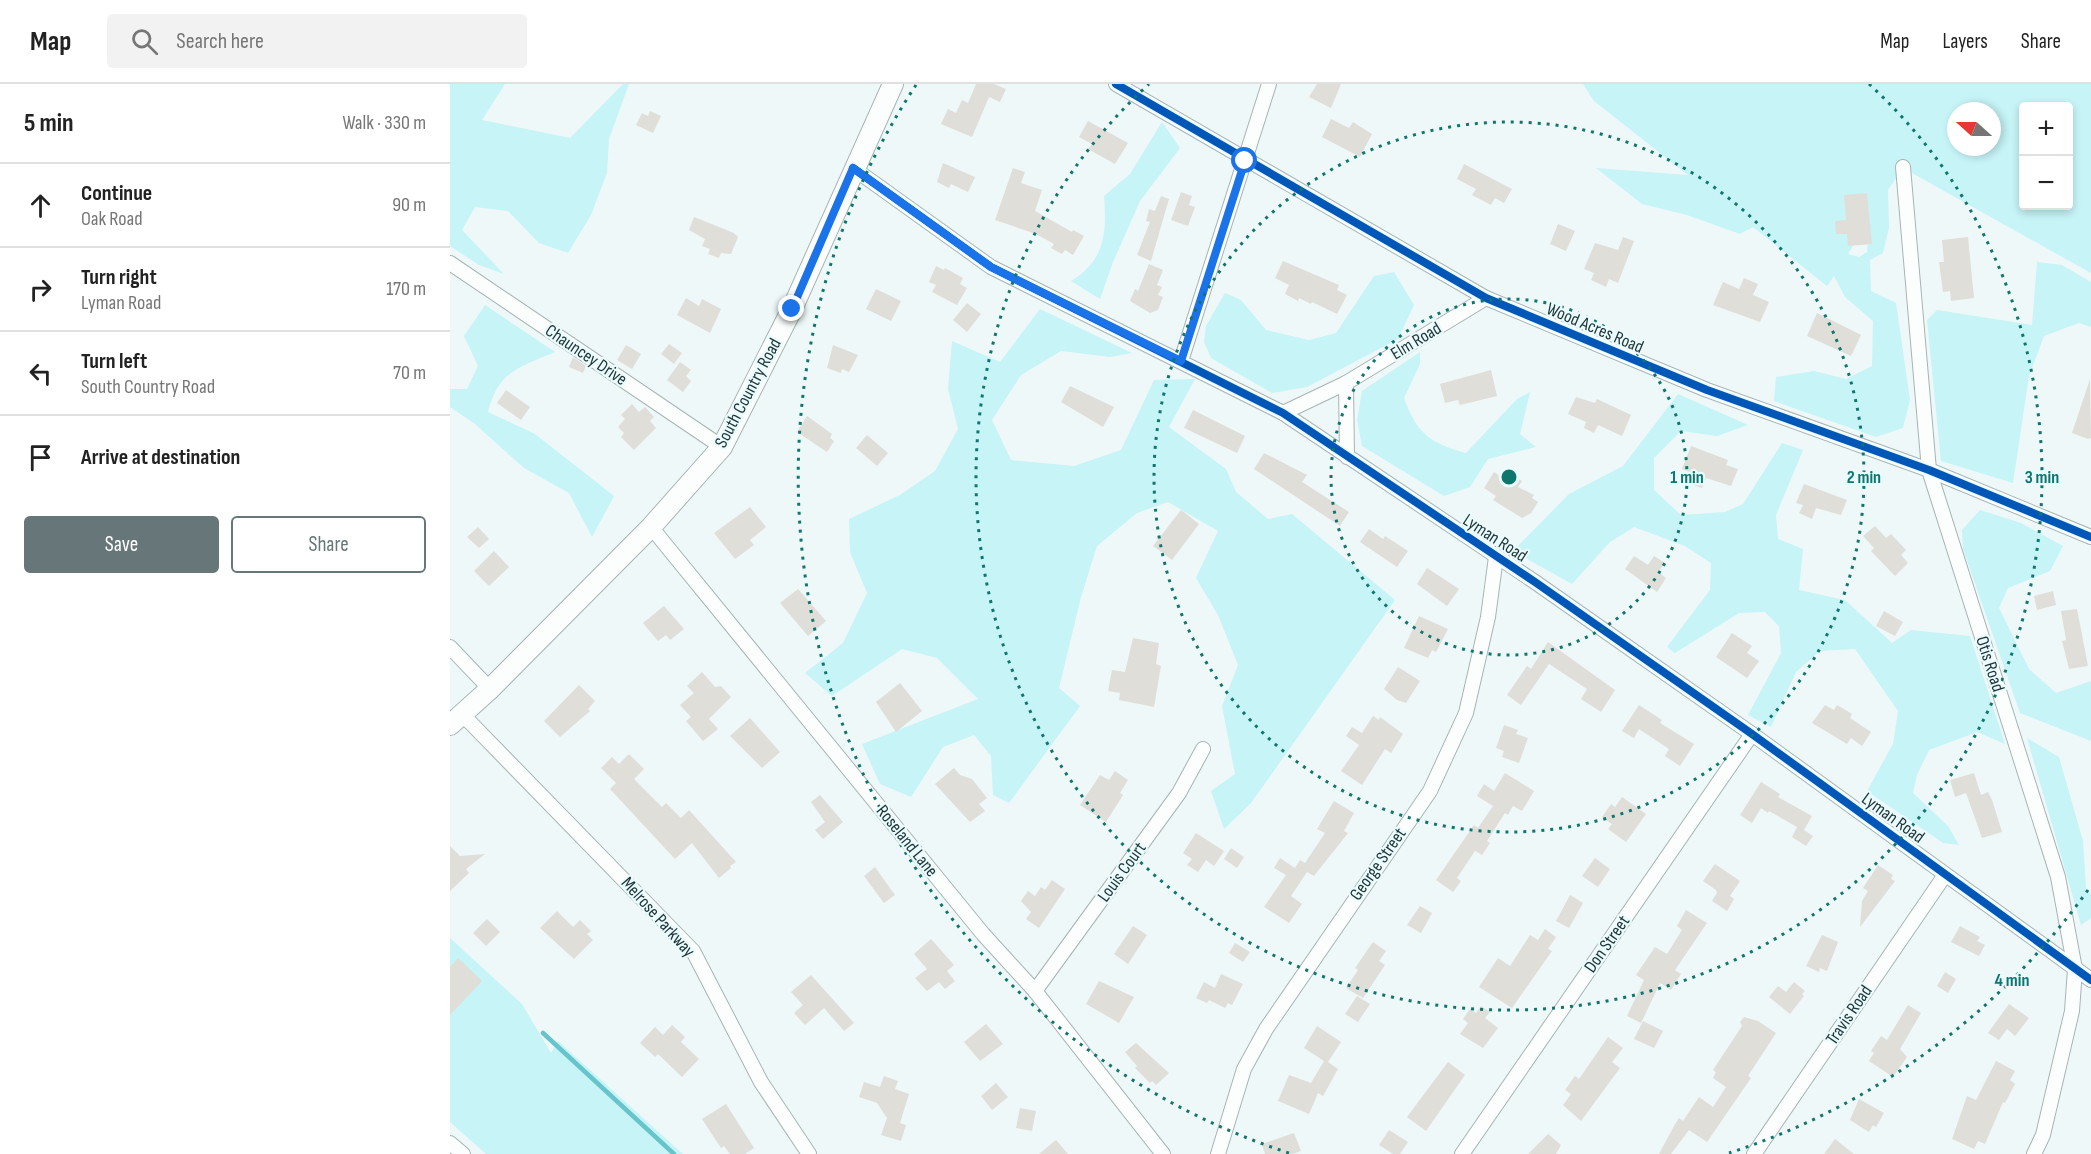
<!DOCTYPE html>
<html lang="en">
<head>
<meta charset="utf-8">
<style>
	body { margin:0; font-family:"Sofia Sans Condensed",sans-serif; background:#f2f2f2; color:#222 }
	.controls { position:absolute; right:18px; top:18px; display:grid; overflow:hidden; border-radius:6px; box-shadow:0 3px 9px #0003 }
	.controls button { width:54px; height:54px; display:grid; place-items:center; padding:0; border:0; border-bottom:2px solid #e0e0e0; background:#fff; color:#222; font:30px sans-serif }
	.compass { position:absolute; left:1497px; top:18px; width:54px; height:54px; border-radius:50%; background:#fff; box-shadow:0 3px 9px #0003; rotate:291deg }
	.stop { position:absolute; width:18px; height:18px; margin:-14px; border:4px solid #1a73e8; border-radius:50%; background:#fff }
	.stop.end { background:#1a73e8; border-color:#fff; box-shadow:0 2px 6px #0008 }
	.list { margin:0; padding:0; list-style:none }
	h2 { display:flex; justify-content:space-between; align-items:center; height:78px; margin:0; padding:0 24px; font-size:26px }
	h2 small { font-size:20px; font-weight:400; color:#767676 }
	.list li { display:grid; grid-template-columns:39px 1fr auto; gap:18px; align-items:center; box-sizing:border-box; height:84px; padding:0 24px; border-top:2px solid #e0e0e0 }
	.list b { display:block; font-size:22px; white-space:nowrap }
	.list p { margin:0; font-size:20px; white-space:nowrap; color:#767676 }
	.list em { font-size:20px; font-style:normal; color:#767676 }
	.actions { display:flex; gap:12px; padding:18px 24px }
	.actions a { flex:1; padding:14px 0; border:2px solid #677779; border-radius:6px; text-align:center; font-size:21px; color:#677779 }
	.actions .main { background:#677779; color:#fff }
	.icon { flex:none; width:33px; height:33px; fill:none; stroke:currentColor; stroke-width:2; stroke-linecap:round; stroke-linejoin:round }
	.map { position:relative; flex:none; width:1641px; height:1070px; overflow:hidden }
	header { display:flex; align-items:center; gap:36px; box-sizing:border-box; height:84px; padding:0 30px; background:#fff; border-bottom:2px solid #e0e0e0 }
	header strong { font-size:28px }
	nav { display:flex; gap:33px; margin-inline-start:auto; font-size:21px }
	.search { width:420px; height:54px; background:#f2f2f2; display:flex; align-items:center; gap:15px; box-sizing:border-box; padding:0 21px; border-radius:6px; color:#767676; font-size:22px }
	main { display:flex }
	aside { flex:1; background:#fff }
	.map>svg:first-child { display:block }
	.green { fill:#c6f4f7; fill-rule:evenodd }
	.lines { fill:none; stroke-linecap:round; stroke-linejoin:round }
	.stream { stroke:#67c4cb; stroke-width:4.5 }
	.building { fill:#e0ded9 }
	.street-casing { stroke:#a7b4b4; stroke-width:16 }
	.secondary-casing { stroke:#a7b4b4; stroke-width:22 }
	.street { stroke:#fcfefe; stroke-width:14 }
	.secondary { stroke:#fcfefe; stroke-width:20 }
	.cycleway-casing { stroke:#e9fbfd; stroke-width:11 }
	.cycleway { stroke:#0057b8; stroke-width:8 }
	.route { stroke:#1a73e8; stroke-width:8 }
	.ring { fill:none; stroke:#0f766e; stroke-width:3; stroke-dasharray:3 6 }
	.labels { text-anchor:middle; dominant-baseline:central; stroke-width:4.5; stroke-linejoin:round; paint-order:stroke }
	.street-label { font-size:18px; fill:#1f3234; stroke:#e9fbfd }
	.centre { fill:#0f766e; stroke:#e9fbfd; stroke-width:3 }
	.ring-label { font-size:18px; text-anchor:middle; font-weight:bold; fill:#0f766e; stroke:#e9fbfd; stroke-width:4.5; stroke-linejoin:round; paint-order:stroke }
</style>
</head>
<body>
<header>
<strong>Map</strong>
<div class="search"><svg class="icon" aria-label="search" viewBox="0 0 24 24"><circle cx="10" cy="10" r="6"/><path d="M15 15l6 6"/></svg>Search here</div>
<nav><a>Map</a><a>Layers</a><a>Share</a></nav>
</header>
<main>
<aside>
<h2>5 min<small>Walk · 330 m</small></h2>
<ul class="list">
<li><svg class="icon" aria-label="ahead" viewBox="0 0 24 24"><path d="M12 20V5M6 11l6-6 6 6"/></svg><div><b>Continue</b><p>Oak Road</p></div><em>90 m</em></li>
<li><svg class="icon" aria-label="right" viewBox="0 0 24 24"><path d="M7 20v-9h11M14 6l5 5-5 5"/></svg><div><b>Turn right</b><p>Lyman Road</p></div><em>170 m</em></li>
<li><svg class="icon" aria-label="left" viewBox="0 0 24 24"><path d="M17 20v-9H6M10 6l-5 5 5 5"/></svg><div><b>Turn left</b><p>South Country Road</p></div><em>70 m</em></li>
<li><svg class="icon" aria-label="arrive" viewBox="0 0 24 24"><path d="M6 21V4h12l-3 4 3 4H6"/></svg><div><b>Arrive at destination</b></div></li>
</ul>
<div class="actions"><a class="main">Save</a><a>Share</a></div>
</aside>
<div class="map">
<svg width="1641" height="1070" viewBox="0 0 1641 1070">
	<rect width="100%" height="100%" fill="#eef8f8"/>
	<g class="green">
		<path d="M0 0H55L32 36 120 54 173 0H179L159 55 157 89 141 131 118 169 89 159 58 127 25 123 12 146 54 190 29 181 0 162Z"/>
		<path d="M1133 0H1641V189L1453 84 1438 106 1439 144 1433 169 1420 176 1421 207 1446 219 1460 316 1453 344 1426 353 1324 317 1326 293 1364 287 1396 295 1422 282 1423 237 1395 213 1384 192 1377 202 1303 143 1290 150 1237 131 1192 120 1146 84 1238 91 1144 17ZM1574 22H1618V122H1574ZM1506 27H1542V63H1506ZM1420 135 1417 168 1409 173 1398 170Z"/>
		<path d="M712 38 730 64 690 117 663 178 650 215 621 197C655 177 657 148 654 112L680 90Z"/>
		<path d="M1587 178 1612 181 1641 198V243L1629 239 1594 252 1579 292 1563 399 1491 377 1477 236 1487 226 1582 241Z"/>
		<path d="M944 188 964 221 948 255 857 303 822 309 761 274 754 258 756 242 775 209 791 216 816 246 859 256 886 249 924 192Z"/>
		<path d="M35 221 105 268C70 283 48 287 38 328L85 350 164 412 142 453 119 409 74 384 25 340 0 323V305H17L28 282 14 252Z"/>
		<path d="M590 225 682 269 660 273 611 267 571 291 542 336 561 376 624 382 671 366 704 296 745 295 719 343 776 385 786 408 818 435 842 430 945 516 801 719 774 745 761 707 785 690 772 622 788 581 768 531 746 494 768 447 718 418 687 429 647 462 631 513 609 604 630 622 559 719 543 711 541 672 524 651 493 663 461 713 430 700 412 660 528 615 487 574 452 565 382 612 355 589 393 559 417 509 400 468 399 435 450 411 485 387 508 345 498 305 502 257 550 278Z"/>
		<path d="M970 268V280L954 314C967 350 980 359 1016 369L1067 315 1080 308 1070 350 1086 363 1038 375 1020 403 994 412 912 362 907 336 912 307Z"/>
		<path d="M1228 310 1298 341 1267 352 1231 347 1204 374V406L1231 431 1275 428 1293 420 1332 359 1353 366 1326 431 1328 455 1353 465 1349 506 1395 516 1442 559 1461 546 1520 552 1555 660 1527 648 1479 666 1467 691 1463 709 1498 742 1509 761 1493 759 1417 707 1443 660 1448 627 1405 565 1370 567 1346 588 1321 643 1298 631 1331 569 1329 542 1315 528 1289 529 1225 569 1217 563 1260 506 1261 479 1235 462 1184 443 1160 458 1122 500 1063 467 1119 410 1173 382Z"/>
		<path d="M1530 426 1571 439 1613 462 1600 487 1558 504 1549 524 1579 585 1606 609 1641 597V657L1570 629 1513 465 1512 446Z"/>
		<path d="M1577 654 1609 673 1633 757 1636 804 1641 811V834L1631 841Z"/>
		<path d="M0 854 72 920 101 969 108 957 233 1070H36L0 1038Z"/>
	</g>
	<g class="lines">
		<path class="stream" d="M93 949 224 1070"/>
	</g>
	<g class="building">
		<path d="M526 0H544L556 5 550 18 539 13 522 53 491 40 498 25 506 29 512 16 518 19Z"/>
		<path d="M867 0H891L881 24 859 13Z"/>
		<path d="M200 27 211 32 203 49 186 41 192 29 198 32Z"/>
		<path d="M881 35 899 44 903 38 922 50 910 73 872 53Z"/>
		<path d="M638 37 678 59 665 80 638 65 642 60 629 53Z"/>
		<path d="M493 79 525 93 518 108 501 100 499 104 487 98Z"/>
		<path d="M1014 80 1062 105 1054 119 1045 114 1041 121 1022 111 1026 105 1007 95Z"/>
		<path d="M563 84 575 88 571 99 592 106 585 127 622 148 623 146 634 152 623 171 615 166 612 170 601 164 604 160 586 150 545 136Z"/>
		<path d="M731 108 742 112 739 121 745 123 738 142 721 136Z"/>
		<path d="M1417 109 1422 160 1398 162 1397 150H1386L1385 137 1396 136 1394 111Z"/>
		<path d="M711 112 719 115 701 177 687 171 700 138 696 137 699 125 705 127Z"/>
		<path d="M244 133 284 149 288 153 281 170 271 169 269 174 258 170 260 165 252 162 255 155 239 146Z"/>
		<path d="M1108 140 1125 147 1116 167 1100 160Z"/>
		<path d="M1173 153 1184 157 1168 199 1159 195 1156 203 1141 196 1144 189 1134 185 1145 159 1168 166Z"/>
		<path d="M1518 153 1524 214 1501 217 1500 207 1493 208 1489 178H1494L1492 156Z"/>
		<path d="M833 177 889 201 887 206 897 211 887 230 862 218 861 220 849 214 848 217 835 210 839 201 825 194Z"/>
		<path d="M699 180 713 186 707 201 712 203 708 211 713 213 708 226 700 229 680 217 685 205 688 207Z"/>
		<path d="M486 182 494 186 495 184 513 194 510 200 517 204 507 221 482 208 486 201 479 198Z"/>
		<path d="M1294 194 1308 200 1303 211 1319 218 1310 238 1263 221 1273 198 1289 205Z"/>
		<path d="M426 205 451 217 441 237 416 225Z"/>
		<path d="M236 214 249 222 252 215 271 225 260 249 227 231Z"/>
		<path d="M517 219 531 230 517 248 503 236Z"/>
		<path d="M1367 229 1411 251 1401 272 1357 252Z"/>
		<path d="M219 260 232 269 224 280 211 270Z"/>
		<path d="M176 261 191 270 182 285 167 276Z"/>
		<path d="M383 261 408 271 399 288 392 285 391 289 377 284Z"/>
		<path d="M123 273 136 282 133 289 119 283Z"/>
		<path d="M230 278 241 286 236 292 241 297 233 308 217 296Z"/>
		<path d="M1041 286 1047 312 1010 321 1008 316 995 319 990 300Z"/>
		<path d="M1640 295 1641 354 1638 355 1622 349Z"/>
		<path d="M620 302 664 323 653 343 611 318Z"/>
		<path d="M56 306 80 323 71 336 47 319Z"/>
		<path d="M1126 313 1145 319 1147 315 1181 331 1172 352 1148 341 1144 349 1134 344 1136 338 1118 330Z"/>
		<path d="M182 320 189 328 195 323 204 333 200 337 206 344 184 366 171 353 174 349 168 343 175 335 171 331Z"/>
		<path d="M743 326 795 352 787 369 734 344Z"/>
		<path d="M357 332 382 350 380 354 384 357 377 368 347 348Z"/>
		<path d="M417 351 438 369 427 382 406 364Z"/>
		<path d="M1241 362 1278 376 1276 381 1288 385 1281 402 1256 394 1252 404 1240 400 1244 390 1232 385Z"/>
		<path d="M814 369 857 391 852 398 899 428 890 442 804 385Z"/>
		<path d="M1044 388 1056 396 1060 389 1072 397 1068 403 1084 411 1082 414 1088 418 1081 429 1072 434 1043 416 1046 412 1034 404Z"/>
		<path d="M1354 400 1397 416 1391 431 1366 424 1362 435 1349 429 1353 421 1346 419Z"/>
		<path d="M300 423 316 443 300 456 304 461 285 475 264 449Z"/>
		<path d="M731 426 749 440 722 476 703 462Z"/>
		<path d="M1425 442 1436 454 1441 450 1456 466 1451 471 1458 479 1445 492 1421 467 1424 464 1413 452Z"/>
		<path d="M28 443 39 455 29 464 17 453Z"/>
		<path d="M919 445 933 455 935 452 958 467 947 483 910 458Z"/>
		<path d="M44 467 59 483 39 502 24 487Z"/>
		<path d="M1184 472 1198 481 1204 472 1215 479 1208 488 1216 494 1207 508 1175 485Z"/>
		<path d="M977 484 1009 505 997 522 967 500Z"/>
		<path d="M348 505 376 537 358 552 330 519Z"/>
		<path d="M1603 507 1606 521 1587 526 1584 512Z"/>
		<path d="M214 522 234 545 220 556 216 551 208 557 193 539Z"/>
		<path d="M1627 525 1638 582 1619 585 1612 557 1616 556 1611 527Z"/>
		<path d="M1434 527 1453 538 1445 552 1426 542Z"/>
		<path d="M969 532 998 545 986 568 982 566 978 574 954 564Z"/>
		<path d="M1282 549 1302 562 1297 569 1309 577 1297 594 1266 573Z"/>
		<path d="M683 554 709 559 706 580 711 582 704 623 669 616 670 609 658 607 662 586 675 588Z"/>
		<path d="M1098 558 1165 606 1151 628 1131 615 1137 605 1099 580 1071 621 1057 611 1077 582 1081 585Z"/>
		<path d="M948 583 970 597 956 619 947 616 934 605Z"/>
		<path d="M252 588 265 603 271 602 281 613 259 635 268 645 253 657 236 637 241 633 230 621 244 609 237 602Z"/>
		<path d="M450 599 472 627 446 648 426 618Z"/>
		<path d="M129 601 145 617 138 625 140 627 110 653 94 637Z"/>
		<path d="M1189 621 1212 636 1210 639 1244 660 1230 682 1215 672 1219 665 1189 645 1184 654 1172 647Z"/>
		<path d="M1375 621 1384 626 1387 621 1402 630 1400 634 1421 648 1412 662 1401 654 1397 660 1362 639Z"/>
		<path d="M923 632 929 636 930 633 953 650 941 669 935 665 912 701 891 687 909 661 896 652 902 643 912 649Z"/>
		<path d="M300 634 330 668 312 684 280 652Z"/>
		<path d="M1054 641 1068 646 1066 650 1078 654 1069 679 1052 673 1054 667 1046 664Z"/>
		<path d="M179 670 194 685 184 695 212 723 216 719 231 734 239 726 286 778 280 782 281 784 269 794 242 759 225 775 160 705 166 699 151 684 162 673 169 680Z"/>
		<path d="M504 684 510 691 522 695 537 714 529 720 535 727 520 738 485 700Z"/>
		<path d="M665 687 678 696 670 709 673 711 656 738 630 721 650 691 659 696Z"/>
		<path d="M1055 689 1084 707 1072 727 1063 722 1058 731 1055 729 1037 757 1040 759 1032 771 1025 767 1007 794 1011 797 1003 808 986 796 1024 741 1028 744 1043 722 1027 712 1034 700 1044 707Z"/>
		<path d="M1524 689 1531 711 1538 708 1542 716 1552 748 1532 754 1516 709 1505 713 1500 696Z"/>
		<path d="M1311 698 1330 710 1328 713 1362 732 1354 746 1363 752 1356 762 1342 753 1347 743 1319 727 1318 729 1311 724 1302 739 1290 731Z"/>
		<path d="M370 711 393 738 373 755 365 746 375 738 361 718Z"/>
		<path d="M1172 713 1196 730 1176 758 1158 745 1162 740 1152 733 1161 720 1165 723Z"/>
		<path d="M884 717 904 729 894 747 898 749 864 792 857 788 841 812 852 820 839 839 814 823 836 791 824 784 830 774 845 784 850 776 855 779 875 749 867 745Z"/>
		<path d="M746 749 774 767 764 782 756 776 748 788 737 781 742 775 733 769Z"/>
		<path d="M0 762 10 772 35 770 16 785 19 789 0 807Z"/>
		<path d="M781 764 794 773 787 784 774 775Z"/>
		<path d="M1145 774 1160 785 1148 803 1132 792Z"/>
		<path d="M1265 780 1290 797 1280 812 1284 815 1277 827 1262 817 1267 809 1266 806 1253 797Z"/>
		<path d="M1428 781 1443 791 1441 795 1445 797 1410 843 1412 817 1418 807 1413 804Z"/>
		<path d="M425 783 445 811 434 819 414 792Z"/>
		<path d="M602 796 615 805 589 844 576 835 581 828 571 817 578 807 585 812 591 803 595 806Z"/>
		<path d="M1120 811 1133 819 1119 844 1106 837Z"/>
		<path d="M970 822 982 829 971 849 957 841Z"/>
		<path d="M1236 826 1257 839 1225 886 1231 890 1221 906 1210 899 1191 939 1177 932 1194 896 1186 891 1205 863 1217 870 1232 846 1227 842Z"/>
		<path d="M107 827 123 843 130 836 141 847 137 850 143 856 124 875 90 844Z"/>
		<path d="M37 835 50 848 36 862 23 849Z"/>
		<path d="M683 842 697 851 678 880 664 870Z"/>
		<path d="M1510 842 1530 853 1527 857 1535 861 1529 872 1501 858Z"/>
		<path d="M1095 845 1106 853 1098 865 1102 867 1062 924 1029 903 1048 874 1060 882 1080 851 1088 856Z"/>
		<path d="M1372 851 1388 858 1377 887 1370 884 1369 888 1356 882Z"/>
		<path d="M481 855 504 881 497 887 505 897 495 905 489 898 477 907 465 894 477 885 464 870Z"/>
		<path d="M923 858 936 867 929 877 935 881 913 914 896 904 908 886 905 884Z"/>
		<path d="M785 859 800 868 793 878 779 869Z"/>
		<path d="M8 874 32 897 0 931V883Z"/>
		<path d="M1495 888 1506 895 1498 909 1487 902Z"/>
		<path d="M771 890 793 900 782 921 778 919 775 924 759 916 757 919 746 914 754 898 765 904Z"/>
		<path d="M361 891 404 939 394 947 374 924 355 941 344 929 353 921 341 908Z"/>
		<path d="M649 897 684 913 669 939 636 920Z"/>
		<path d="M1344 898 1355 907 1352 910 1354 912 1340 930 1319 913 1328 902 1336 908Z"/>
		<path d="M907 912 920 920 908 938 895 930Z"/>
		<path d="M1559 920 1579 934 1565 952 1557 945 1549 956 1538 949Z"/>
		<path d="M1458 921 1471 929 1450 965 1457 973 1443 993 1419 977 1424 969 1421 967 1431 952 1437 956Z"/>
		<path d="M1031 922 1040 928 1035 934 1048 944 1033 964 1010 950 1018 939 1013 935 1020 925 1026 929Z"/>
		<path d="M1294 933 1308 937 1326 949 1298 992 1301 994 1257 1058 1239 1046 1221 1070H1209L1224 1042 1229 1034 1233 1037 1249 1013 1263 1023 1276 1003 1263 994 1266 988 1263 986 1292 942 1290 938Z"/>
		<path d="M1193 937 1213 947 1204 964 1184 955Z"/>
		<path d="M536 940 553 960 530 977 514 958Z"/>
		<path d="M222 941 235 953 231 958 249 975 232 993 208 970 205 973 190 959 205 943 213 951Z"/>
		<path d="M867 942 891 958 878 978 888 985 873 1012 868 1009 859 1030 828 1017 839 991 861 999 874 977 854 964Z"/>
		<path d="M1158 953 1173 964 1162 978 1170 984 1131 1037 1113 1021 1121 1010 1115 1006 1125 992 1129 995Z"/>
		<path d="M686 959 719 989 706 1001 702 997 700 999 685 984 687 982 675 968Z"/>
		<path d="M1546 977 1565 987 1560 996 1565 1000 1555 1019 1553 1018 1535 1060 1528 1057 1524 1065 1502 1055 1517 1012 1526 1016Z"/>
		<path d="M998 978 1015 991 976 1047 957 1033Z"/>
		<path d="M434 992 448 997 445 1005 459 1010 450 1039 456 1041 451 1057 431 1051 437 1034 427 1019 409 1013 414 998 430 1003Z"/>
		<path d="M546 999 558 1013 542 1026 531 1012Z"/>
		<path d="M1409 1015 1434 1029 1426 1043 1423 1041 1419 1048 1400 1036Z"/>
		<path d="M276 1020 304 1064 295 1070H280L274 1062 271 1064 252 1035Z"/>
		<path d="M570 1024 586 1027 582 1047 566 1044Z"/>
		<path d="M939 1046 958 1058 950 1070H943L929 1061Z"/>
		<path d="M844 1049 851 1067 843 1070H815L812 1060Z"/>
		<path d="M1098 1050 1111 1061 1106 1070H1078Z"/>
		<path d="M1385 1055 1404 1070H1374Z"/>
		<path d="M606 1056 618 1070H589Z"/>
	</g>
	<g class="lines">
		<g class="street-casing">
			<g id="street">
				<path d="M666 0 1036 214 1257 306 1479 386 1641 453"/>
				<path d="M1453 83 1479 386 1608 793 1625 885 1622 927 1593 1051 1584 1070"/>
				<path d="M403 84 541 183 833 329 1085 498 1302 650 1641 896"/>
				<path d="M0 179 272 363"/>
				<path d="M731 277 819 0"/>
				<path d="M896 299 897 373"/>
				<path d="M833 329 896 299 1036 214"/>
				<path d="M201 443 533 850 585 907 713 1070"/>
				<path d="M0 563 40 605"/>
				<path d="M12 630 243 867 311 998 359 1070"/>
				<path d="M585 907 729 709 753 665"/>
				<path d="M0 1059 13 1070"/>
				<path d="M768 1070 794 985 816 945 980 707 1016 629 1038 533 1046 473"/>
				<path d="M1012 1070 1302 650"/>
				<path d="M1304 1070 1495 791"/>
			</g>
		</g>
		<g class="secondary-casing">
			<path id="secondary" d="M0 641 40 605 201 443 272 363 342 225 443 0"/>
		</g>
		<use href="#street" class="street"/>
		<use href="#secondary" class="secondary"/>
		<g class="cycleway-casing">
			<g id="cycleway">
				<path d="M666 0 1036 214 1257 306 1479 386 1641 453"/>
				<path d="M403 84 541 183 833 329 1085 498 1302 650 1641 896"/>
			</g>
		</g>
		<use href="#cycleway" class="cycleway"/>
	</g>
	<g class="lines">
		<path class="route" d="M342 225 403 84 541 183 731 277 795 77"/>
	</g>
	<g class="ring">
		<circle cx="1059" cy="393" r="178"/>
		<circle cx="1059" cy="393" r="355"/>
		<path d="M1419 0A533 533 0 1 1 699 0"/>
		<path d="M1638 806A711 711 0 0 1 1279 1069M839 1069A711 711 0 0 1 466 1"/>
	</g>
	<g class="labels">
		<g class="street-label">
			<text transform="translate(1145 244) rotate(23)">Wood Acres Road</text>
			<text transform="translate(966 257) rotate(-31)">Elm Road</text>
			<text transform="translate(136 271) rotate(34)">Chauncey Drive</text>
			<text transform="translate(298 309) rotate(-62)">South Country Road</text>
			<text transform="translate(1045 454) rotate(33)">Lyman Road</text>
			<text transform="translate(1540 580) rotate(72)">Otis Road</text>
			<text transform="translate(1443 734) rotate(36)">Lyman Road</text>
			<text transform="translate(457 757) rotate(51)">Roseland Lane</text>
			<text transform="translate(928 780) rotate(-55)">George Street</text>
			<text transform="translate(672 788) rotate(-54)">Louis Court</text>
			<text transform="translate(208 833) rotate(48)">Melrose Parkway</text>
			<text transform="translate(1157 860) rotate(-55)">Don Street</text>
			<text transform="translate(1399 931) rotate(-56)">Travis Road</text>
		</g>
	</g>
	<circle cx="1059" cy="393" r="9" class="centre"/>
	<g class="ring-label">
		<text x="1237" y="399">1 min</text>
		<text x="1414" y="399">2 min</text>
		<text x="1592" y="399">3 min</text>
		<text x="1562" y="902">4 min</text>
	</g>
</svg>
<div class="controls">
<button>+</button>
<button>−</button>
</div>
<svg class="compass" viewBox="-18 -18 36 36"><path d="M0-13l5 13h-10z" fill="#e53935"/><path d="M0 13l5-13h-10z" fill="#767676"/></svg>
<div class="stop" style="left:795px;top:77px"></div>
<div class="stop end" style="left:342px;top:225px"></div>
</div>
</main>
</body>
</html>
